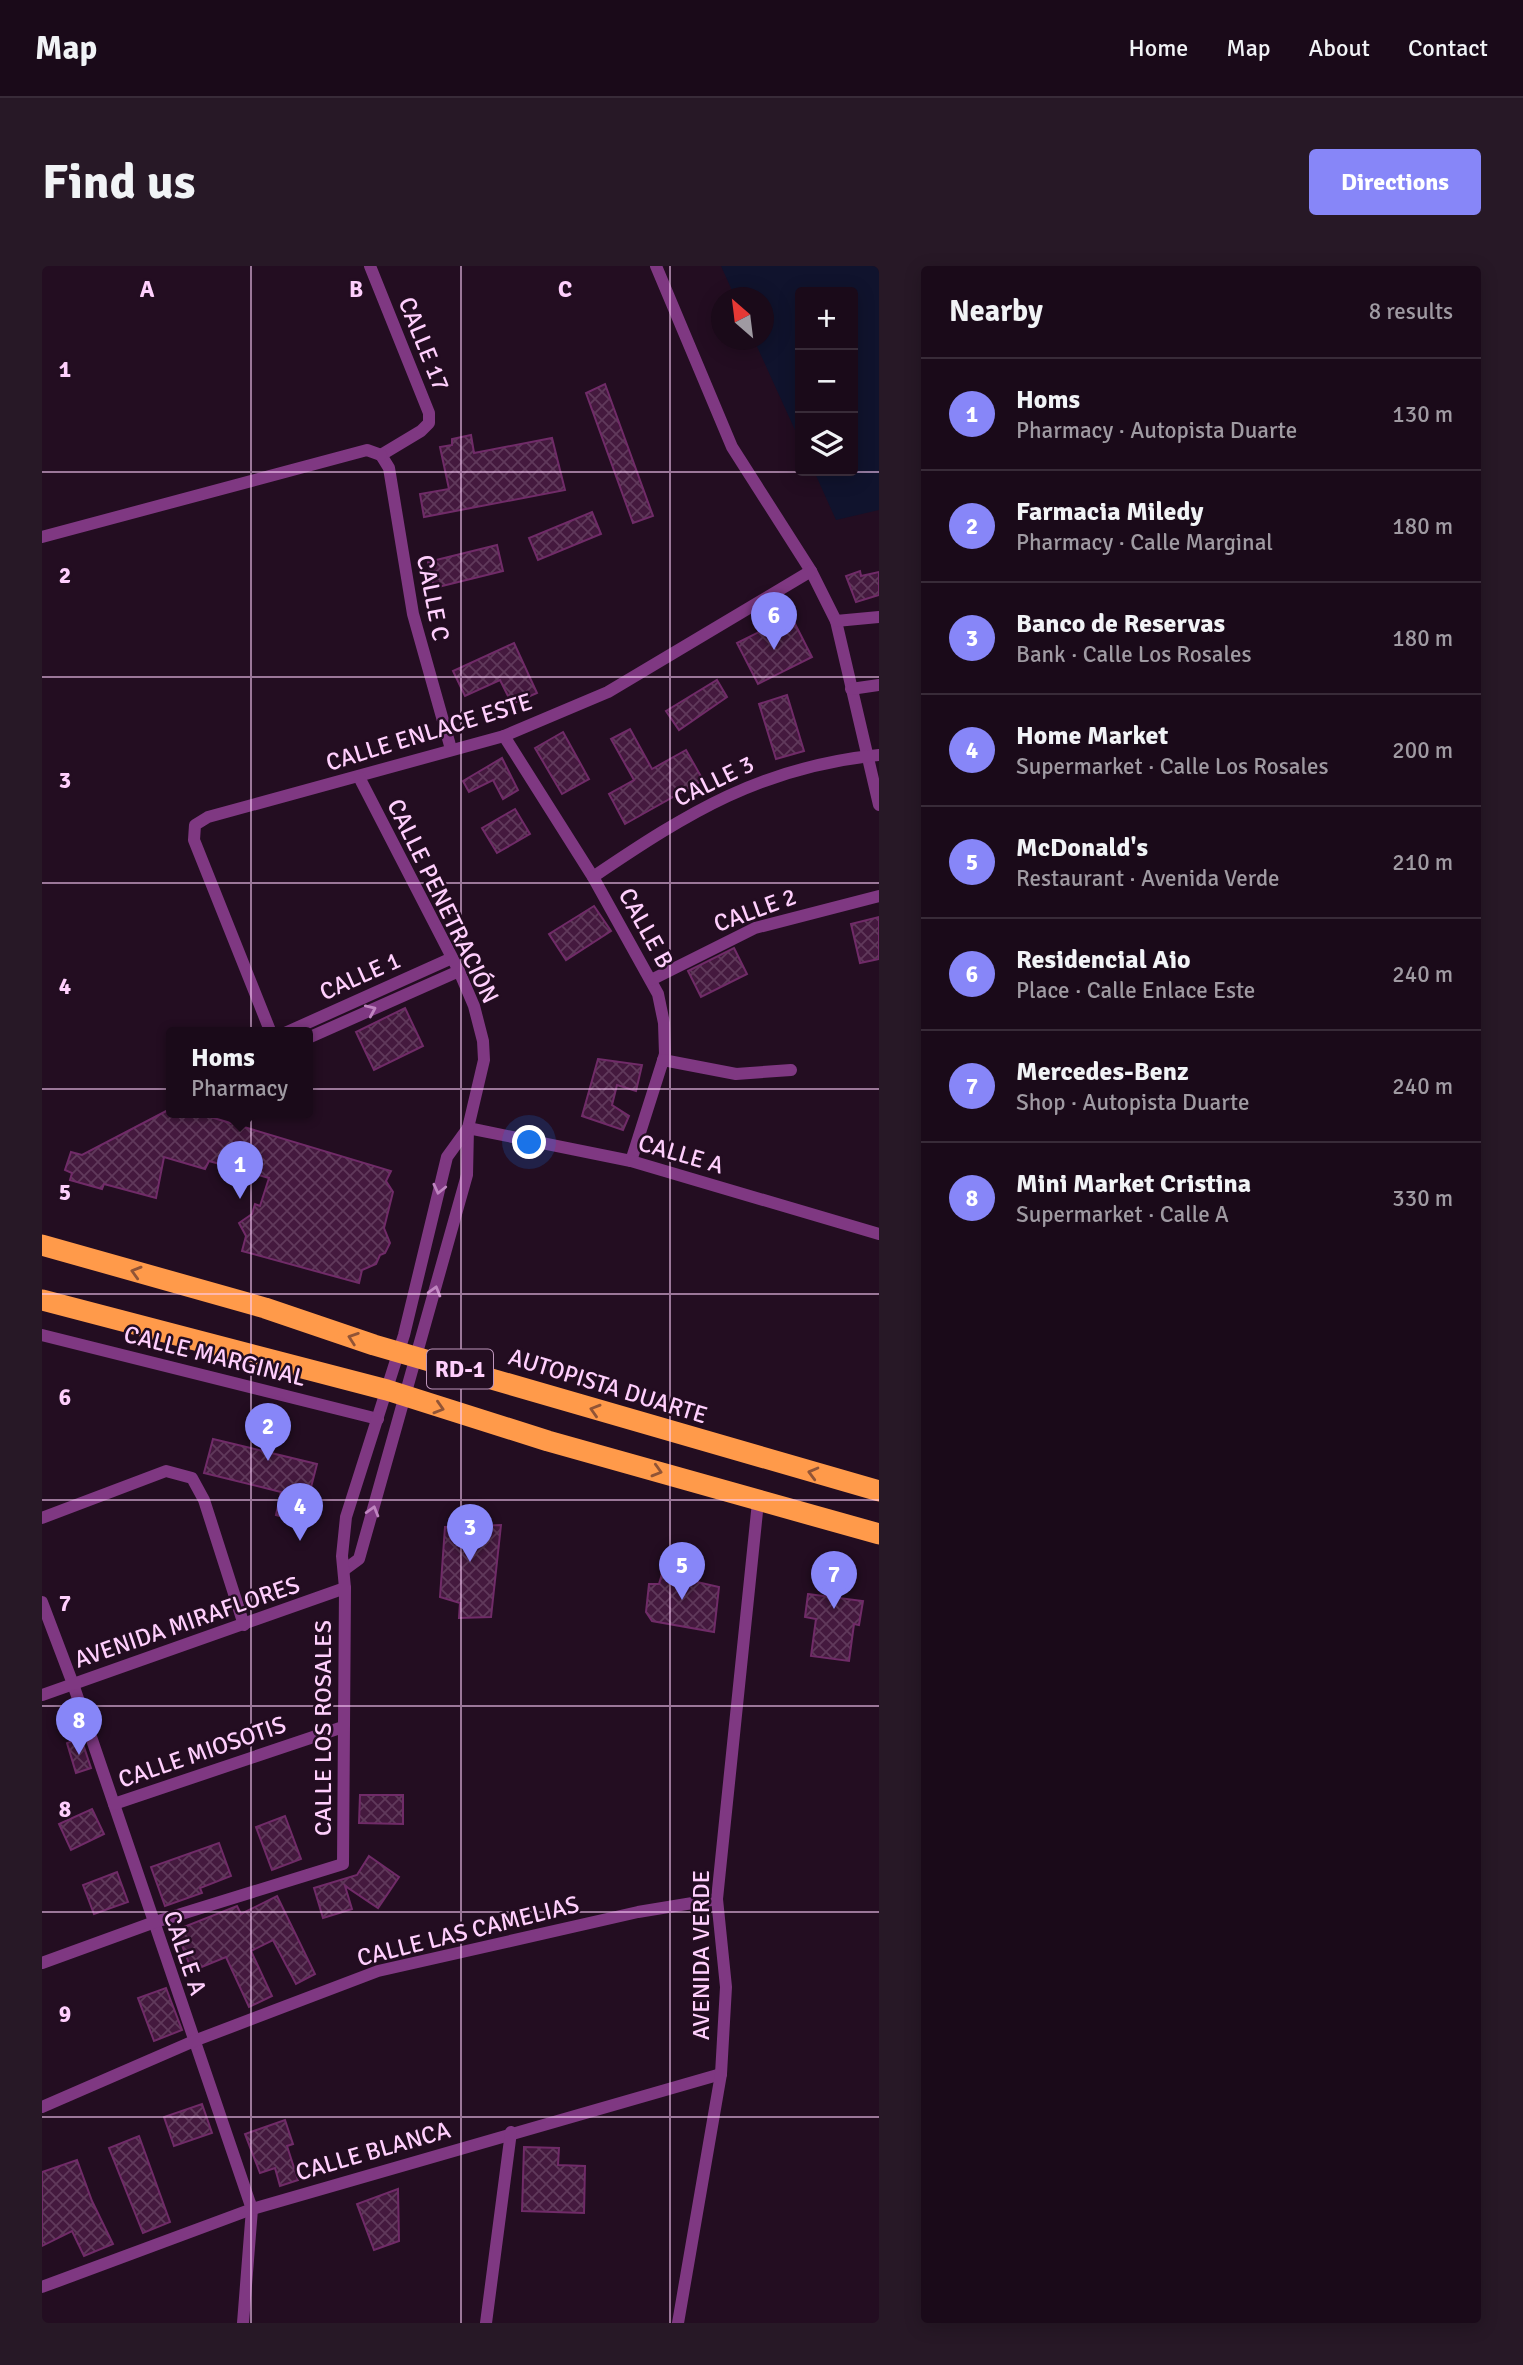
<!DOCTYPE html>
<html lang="en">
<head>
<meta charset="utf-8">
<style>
	body { margin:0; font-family:Signika,sans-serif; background:#271826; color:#f1f3f6 }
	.controls { position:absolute; right:21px; top:21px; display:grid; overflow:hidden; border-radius:7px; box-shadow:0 4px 18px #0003 }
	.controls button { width:63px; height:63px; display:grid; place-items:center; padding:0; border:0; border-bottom:2px solid #382b38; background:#1a0a19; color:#f1f3f6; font:35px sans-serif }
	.compass { position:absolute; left:669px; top:21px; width:63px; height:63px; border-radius:50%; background:#1a0a19; box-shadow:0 4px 18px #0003; rotate:332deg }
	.you { position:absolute; left:488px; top:877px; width:24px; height:24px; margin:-18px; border:5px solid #fff; border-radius:50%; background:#1a73e8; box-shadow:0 0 0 10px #1a73e833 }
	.badge { display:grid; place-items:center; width:46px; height:46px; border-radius:50%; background:#8786f8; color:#fff; font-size:23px; font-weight:700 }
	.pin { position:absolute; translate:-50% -58px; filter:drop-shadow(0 2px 4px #0008) }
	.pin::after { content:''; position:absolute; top:37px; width:24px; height:21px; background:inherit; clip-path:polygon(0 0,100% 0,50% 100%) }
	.popup { position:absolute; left:124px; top:761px; width:147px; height:91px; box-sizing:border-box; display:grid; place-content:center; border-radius:7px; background:#1a0a19; filter:drop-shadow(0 2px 5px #0005); font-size:23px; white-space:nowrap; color:#9f9aa2 }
	.popup b { font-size:26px; color:#f1f3f6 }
	.popup::after { content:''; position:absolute; left:50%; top:100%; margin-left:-14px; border:14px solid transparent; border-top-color:#1a0a19 }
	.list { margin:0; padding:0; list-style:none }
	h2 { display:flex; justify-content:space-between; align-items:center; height:91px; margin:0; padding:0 28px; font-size:30px }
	h2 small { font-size:23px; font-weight:400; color:#9f9aa2 }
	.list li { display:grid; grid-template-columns:46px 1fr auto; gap:21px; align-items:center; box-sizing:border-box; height:112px; padding:0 28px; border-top:2px solid #382b38 }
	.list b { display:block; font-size:26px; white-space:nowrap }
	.list p { margin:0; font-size:23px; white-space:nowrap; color:#9f9aa2 }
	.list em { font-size:23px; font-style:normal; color:#9f9aa2 }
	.icon { flex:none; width:38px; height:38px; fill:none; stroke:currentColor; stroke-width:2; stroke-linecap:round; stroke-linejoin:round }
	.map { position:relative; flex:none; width:837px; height:2057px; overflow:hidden; border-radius:7px }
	header { display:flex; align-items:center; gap:42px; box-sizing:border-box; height:98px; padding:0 35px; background:#1a0a19; border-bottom:2px solid #382b38 }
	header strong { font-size:33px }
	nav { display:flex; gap:38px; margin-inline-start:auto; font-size:24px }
	.intro { display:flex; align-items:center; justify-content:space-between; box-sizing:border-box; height:168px; padding:0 42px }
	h1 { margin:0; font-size:49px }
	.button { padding:18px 32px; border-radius:7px; background:#8786f8; color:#fff; font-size:24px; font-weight:700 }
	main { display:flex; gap:42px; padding:0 42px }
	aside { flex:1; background:#1a0a19; border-radius:7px; box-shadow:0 4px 18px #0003 }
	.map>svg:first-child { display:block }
	.grass { fill:#10132d }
	.building { fill:url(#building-cross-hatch); stroke:#702b68; stroke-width:2 }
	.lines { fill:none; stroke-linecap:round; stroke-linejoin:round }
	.minor { stroke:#7f3882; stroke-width:12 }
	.motorway { stroke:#ff9a4a; stroke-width:21 }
	.oneway { stroke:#bf84c0 }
	.oneway2 { stroke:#915436 }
	.grid { fill:none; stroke:#ffcffd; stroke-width:2; stroke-opacity:0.55 }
	.labels { text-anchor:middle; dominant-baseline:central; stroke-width:5; stroke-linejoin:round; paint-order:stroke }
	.shield { fill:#230d21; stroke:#bd95bb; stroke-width:2 }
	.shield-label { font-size:23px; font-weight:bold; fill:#ffcffd }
	.street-label { font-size:24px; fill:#ffcffd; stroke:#230d21 }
	.grid-label { font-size:23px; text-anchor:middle; font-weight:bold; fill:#ffcffd; stroke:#230d21; stroke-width:5; stroke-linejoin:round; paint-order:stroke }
</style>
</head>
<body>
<header>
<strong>Map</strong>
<nav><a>Home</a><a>Map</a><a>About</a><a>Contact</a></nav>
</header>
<div class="intro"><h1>Find us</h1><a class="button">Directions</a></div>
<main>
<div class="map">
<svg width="837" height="2057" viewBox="0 0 837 2057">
	<defs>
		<pattern id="building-cross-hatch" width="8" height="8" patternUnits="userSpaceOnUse" patternTransform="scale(1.75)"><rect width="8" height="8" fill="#44193e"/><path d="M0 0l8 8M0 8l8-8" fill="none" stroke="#60395b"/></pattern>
	</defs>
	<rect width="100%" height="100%" fill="#230d21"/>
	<path class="grass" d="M679 0H837V244L794 254 772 205H811V26H758V175L712 74H722V32L693 31Z"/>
	<g class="building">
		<path d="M563 118 611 250 591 257 544 127Z"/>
		<path d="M429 169 432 187 510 172 523 224 382 251 378 228 407 223 398 181 410 179V173Z"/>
		<path d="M550 246 559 268 496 294 487 272Z"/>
		<path d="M455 279 461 305 392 322 386 296Z"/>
		<path d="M818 305 819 310 837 306V329L814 336 804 310Z"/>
		<path d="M749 350 770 391 716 418 695 377Z"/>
		<path d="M472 377 495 427 470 438 458 414 423 430 411 405Z"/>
		<path d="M675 414 685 431 637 464 624 445Z"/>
		<path d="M745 429 762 485 734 493 717 438Z"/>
		<path d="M588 463 610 503 644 484 661 514 583 558 567 528 592 514 569 473Z"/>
		<path d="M521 466 547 513 520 528 493 482Z"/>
		<path d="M460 492 476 524 461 533 451 514 427 526 421 515Z"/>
		<path d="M473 543 488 568 455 587 440 562Z"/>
		<path d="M552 640 569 665 524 694 507 668Z"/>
		<path d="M837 651V693L818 697 809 658Z"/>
		<path d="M692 682 705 708 659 731 646 705Z"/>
		<path d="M363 742 381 780 332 804 314 766Z"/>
		<path d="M556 793 600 799 594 825 575 819 570 839 587 850 581 864 540 850Z"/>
		<path d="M130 842V847H155L349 905 344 915 351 926 342 962 348 977 343 987 338 989 334 998 320 1004 317 1017 200 985 204 970 197 957 210 948 213 938 218 940 227 912 167 895 163 903 122 891 114 932 62 918 60 923 28 914 30 907 23 904 29 886 40 889Z"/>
		<path d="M171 1173 275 1198 260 1256 234 1249 239 1226 162 1207Z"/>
		<path d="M459 1259 449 1351 417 1352 418 1337 398 1331 403 1261Z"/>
		<path d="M620 1308 677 1321 672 1366 610 1355 604 1346 607 1318H617Z"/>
		<path d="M766 1328 821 1335 817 1359 812 1358 807 1395 769 1390 774 1353 763 1351Z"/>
		<path d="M39 1472 49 1502 34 1507 25 1477Z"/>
		<path d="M318 1529H361V1558L317 1557Z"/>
		<path d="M50 1543 62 1568 29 1584 17 1558Z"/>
		<path d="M243 1550 259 1593 230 1604 214 1561Z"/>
		<path d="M177 1577 189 1610 158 1622 160 1627 123 1640 109 1601Z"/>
		<path d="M327 1590 357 1611 336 1642 303 1620 310 1643 281 1652 272 1622 315 1609Z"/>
		<path d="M75 1606 86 1636 52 1648 41 1619Z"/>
		<path d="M235 1630 273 1708 254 1718 231 1674 209 1685 230 1730 207 1741 184 1691 150 1705 134 1664 195 1640 199 1648Z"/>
		<path d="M124 1722 140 1764 112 1775 96 1732Z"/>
		<path d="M160 1838 170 1867 132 1880 122 1851Z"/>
		<path d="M243 1854 251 1878 245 1880 256 1914 238 1920 233 1902 218 1907 203 1868Z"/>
		<path d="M97 1870 128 1956 101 1967 67 1882Z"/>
		<path d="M482 1881 517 1882 516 1899 543 1900 542 1947 480 1945Z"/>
		<path d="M35 1894 50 1935 71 1978 42 1990 30 1965 0 1980V1906Z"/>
		<path d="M356 1923 357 1975 332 1984 315 1938Z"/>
	</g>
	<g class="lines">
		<g class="minor">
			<path d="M328 0 387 147V157L379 165 339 189"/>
			<path d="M614 0 690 181 769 305 794 355 837 539"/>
			<path d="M339 189 347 202 371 348 409 483"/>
			<path d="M0 271 325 184 339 189"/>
			<path d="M794 355 837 351"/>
			<path d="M809 423 837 419"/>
			<path d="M462 470 551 611 616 728 622 757 623 788 589 895"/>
			<path d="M551 611C647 546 719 501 837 489"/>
			<path d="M609 714 713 662 837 630"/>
			<path d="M229 767 152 574 153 559 166 551 462 470 566 426 769 305"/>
			<path d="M243 767 410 692"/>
			<path d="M266 772 417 705"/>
			<path d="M621 794 694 808 749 804"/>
			<path d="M426 862 589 895 837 968"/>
			<path d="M0 1069 336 1153"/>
			<path d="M0 1252 124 1205 150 1212 162 1234 202 1359"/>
			<path d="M302 1304 317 1293 425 909 426 862 442 794 441 775 432 740 417 705 317 511"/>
			<path d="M0 1336 31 1418 210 1943 201 2057"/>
			<path d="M0 1429 303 1322"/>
			<path d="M72 1538 301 1461"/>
			<path d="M0 1697 110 1657 301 1598 303 1322 300 1290 304 1251 362 1069 405 891 426 862"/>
			<path d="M0 1841 152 1775 336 1705 596 1646 675 1633"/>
			<path d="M0 2021 210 1943 679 1808"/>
			<path d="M444 2057 469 1866"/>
			<path d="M636 2057 679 1808 684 1721 675 1633 716 1236"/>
		</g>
		<g class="motorway">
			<path d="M0 979 223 1042 332 1079 837 1225"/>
			<path d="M0 1034 345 1124 506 1175 837 1268"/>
		</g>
	</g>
	<defs><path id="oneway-chevron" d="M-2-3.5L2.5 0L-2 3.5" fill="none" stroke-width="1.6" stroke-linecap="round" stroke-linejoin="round" transform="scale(1.75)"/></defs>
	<g class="oneway">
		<use href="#oneway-chevron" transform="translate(329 744) rotate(-24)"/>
		<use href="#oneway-chevron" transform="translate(397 923) rotate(103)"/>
		<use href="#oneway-chevron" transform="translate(393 1025) rotate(-74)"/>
		<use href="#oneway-chevron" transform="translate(331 1245) rotate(-74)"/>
	</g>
	<g class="oneway2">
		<use href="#oneway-chevron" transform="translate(94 1006) rotate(-164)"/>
		<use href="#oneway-chevron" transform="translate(311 1072) rotate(-161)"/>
		<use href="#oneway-chevron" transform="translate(397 1142) rotate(17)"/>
		<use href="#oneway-chevron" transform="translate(553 1144) rotate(-163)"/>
		<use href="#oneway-chevron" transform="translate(615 1205) rotate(16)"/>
		<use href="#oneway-chevron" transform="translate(771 1207) rotate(-165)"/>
	</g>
	<path class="grid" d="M209 0V2057M419 0V2057M628 0V2057M0 206H837M0 411H837M0 617H837M0 823H837M0 1028H837M0 1234H837M0 1440H837M0 1646H837M0 1851H837"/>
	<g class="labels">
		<rect class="shield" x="385" y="1083.5" width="66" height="39" rx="5"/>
		<g class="shield-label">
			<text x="418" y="1103">RD-1</text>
		</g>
		<g class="street-label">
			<text transform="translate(382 78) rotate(68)">CALLE 17</text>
			<text transform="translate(391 332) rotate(79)">CALLE C</text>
			<text transform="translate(387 466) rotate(-17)">CALLE ENLACE ESTE</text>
			<text transform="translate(672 515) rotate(-26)">CALLE 3</text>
			<text transform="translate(401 635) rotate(64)">CALLE PENETRACIÓN</text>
			<text transform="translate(713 644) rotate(-20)">CALLE 2</text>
			<text transform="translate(604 662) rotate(61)">CALLE B</text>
			<text transform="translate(318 710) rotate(-24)">CALLE 1</text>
			<text transform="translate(639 888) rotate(16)">CALLE A</text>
			<text transform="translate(173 1090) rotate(14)">CALLE MARGINAL</text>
			<text transform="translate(566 1120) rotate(17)">AUTOPISTA DUARTE</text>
			<text transform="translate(145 1356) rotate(-19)">AVENIDA MIRAFLORES</text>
			<text transform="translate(281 1462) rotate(-90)">CALLE LOS ROSALES</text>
			<text transform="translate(160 1486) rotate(-19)">CALLE MIOSOTIS</text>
			<text transform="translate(426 1665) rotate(-14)">CALLE LAS CAMELIAS</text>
			<text transform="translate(143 1687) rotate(71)">CALLE A</text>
			<text transform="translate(659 1689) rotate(-90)">AVENIDA VERDE</text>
			<text transform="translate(331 1885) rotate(-16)">CALLE BLANCA</text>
		</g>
	</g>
	<g class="grid-label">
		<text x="105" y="31">A</text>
		<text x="314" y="31">B</text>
		<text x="523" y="31">C</text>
		<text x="23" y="111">1</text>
		<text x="23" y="317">2</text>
		<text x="23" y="522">3</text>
		<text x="23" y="728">4</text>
		<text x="23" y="934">5</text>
		<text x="23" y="1139">6</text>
		<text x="23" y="1345">7</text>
		<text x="23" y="1551">8</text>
		<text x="23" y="1756">9</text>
	</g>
</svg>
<div class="controls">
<button>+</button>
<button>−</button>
<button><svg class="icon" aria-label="layers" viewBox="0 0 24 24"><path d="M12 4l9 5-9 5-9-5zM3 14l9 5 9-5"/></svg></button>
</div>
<svg class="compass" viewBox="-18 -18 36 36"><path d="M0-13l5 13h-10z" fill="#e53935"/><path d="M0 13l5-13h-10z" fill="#9f9aa2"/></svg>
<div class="you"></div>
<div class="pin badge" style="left:198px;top:933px">1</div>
<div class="popup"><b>Homs</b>Pharmacy</div>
<div class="pin badge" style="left:226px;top:1195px">2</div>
<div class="pin badge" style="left:428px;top:1296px">3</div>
<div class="pin badge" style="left:258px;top:1275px">4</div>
<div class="pin badge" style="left:640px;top:1334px">5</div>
<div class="pin badge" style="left:732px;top:384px">6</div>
<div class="pin badge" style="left:792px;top:1343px">7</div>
<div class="pin badge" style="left:37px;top:1489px">8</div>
</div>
<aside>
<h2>Nearby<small>8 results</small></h2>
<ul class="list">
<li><span class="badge">1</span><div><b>Homs</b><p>Pharmacy · Autopista Duarte</p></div><em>130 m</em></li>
<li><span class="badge">2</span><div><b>Farmacia Miledy</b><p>Pharmacy · Calle Marginal</p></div><em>180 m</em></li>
<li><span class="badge">3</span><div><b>Banco de Reservas</b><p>Bank · Calle Los Rosales</p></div><em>180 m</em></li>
<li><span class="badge">4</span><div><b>Home Market</b><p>Supermarket · Calle Los Rosales</p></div><em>200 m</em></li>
<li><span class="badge">5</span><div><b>McDonald's</b><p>Restaurant · Avenida Verde</p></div><em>210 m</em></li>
<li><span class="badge">6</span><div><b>Residencial Aio</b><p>Place · Calle Enlace Este</p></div><em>240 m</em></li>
<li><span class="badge">7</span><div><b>Mercedes-Benz</b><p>Shop · Autopista Duarte</p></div><em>240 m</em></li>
<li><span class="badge">8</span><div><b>Mini Market Cristina</b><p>Supermarket · Calle A</p></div><em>330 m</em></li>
</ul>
</aside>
</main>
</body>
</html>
